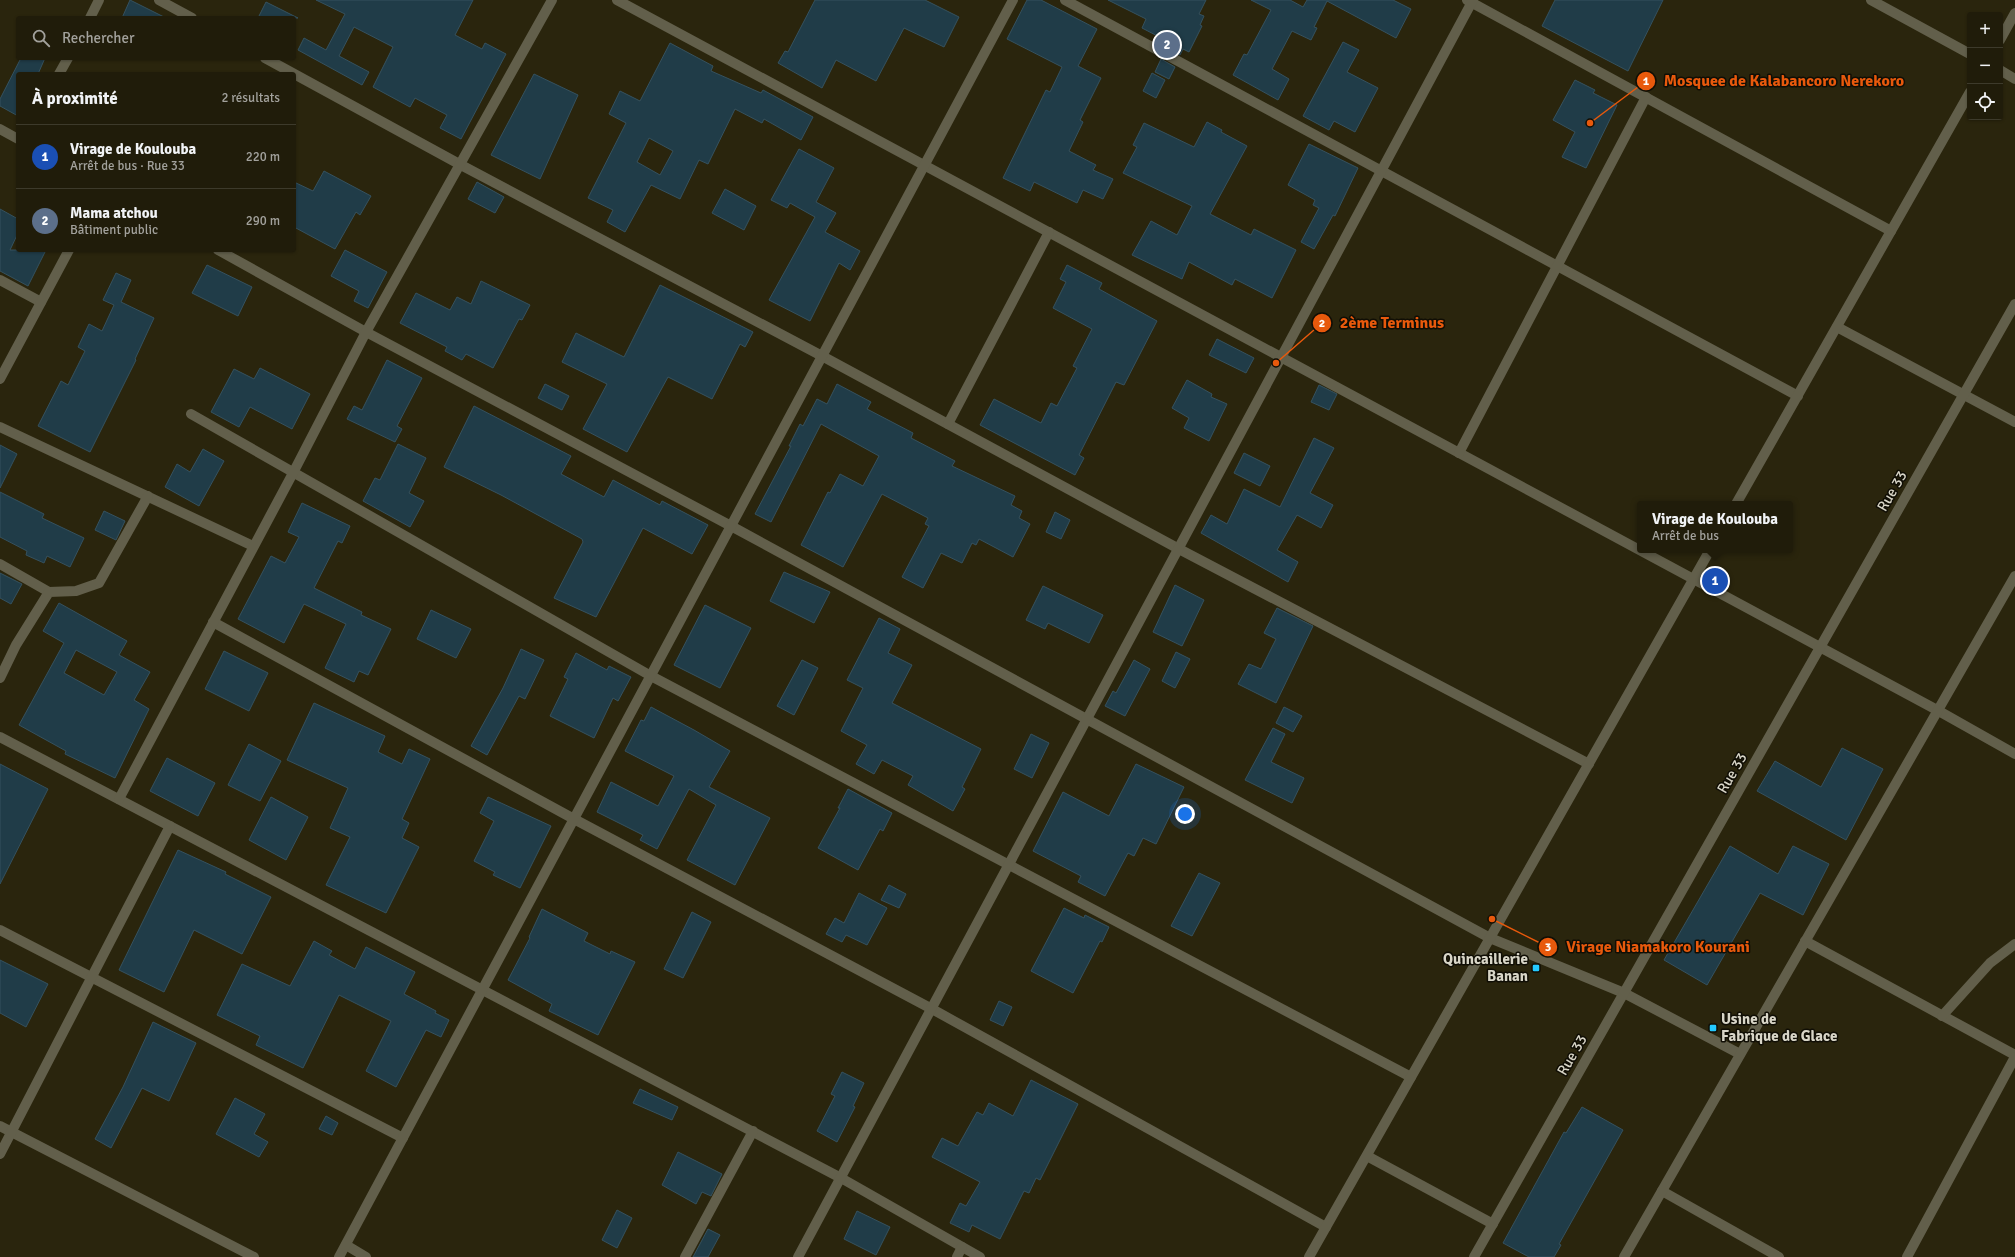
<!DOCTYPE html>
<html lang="fr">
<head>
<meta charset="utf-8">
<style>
	body { margin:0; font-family:Signika,sans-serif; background:#282513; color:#f1f3f6 }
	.controls { position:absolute; right:12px; top:12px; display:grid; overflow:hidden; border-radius:4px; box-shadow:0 1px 3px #0004 }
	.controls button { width:36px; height:36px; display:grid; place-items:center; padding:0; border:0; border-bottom:1px solid #3d3a2b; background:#201c0a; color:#f1f3f6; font:20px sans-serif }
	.you { position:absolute; left:1185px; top:814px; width:14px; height:14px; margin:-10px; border:3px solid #fff; border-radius:50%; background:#1a73e8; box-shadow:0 0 0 6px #1a73e833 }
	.badge { display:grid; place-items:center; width:26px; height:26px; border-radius:50%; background:#24c9fe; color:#fff; font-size:13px; font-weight:700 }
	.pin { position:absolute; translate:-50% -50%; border:2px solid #fff; box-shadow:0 1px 4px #0006 }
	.popup { position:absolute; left:1637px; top:501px; width:156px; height:52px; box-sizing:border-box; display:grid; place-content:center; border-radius:4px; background:#201c0a; filter:drop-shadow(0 1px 3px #0005); font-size:13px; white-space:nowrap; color:#a2a19c }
	.popup b { font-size:15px; color:#f1f3f6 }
	.popup::after { content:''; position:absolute; left:50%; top:100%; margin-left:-8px; border:8px solid transparent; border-top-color:#201c0a }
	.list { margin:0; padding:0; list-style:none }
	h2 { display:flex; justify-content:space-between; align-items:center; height:52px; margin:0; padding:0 16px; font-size:17px }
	h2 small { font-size:13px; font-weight:400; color:#a2a19c }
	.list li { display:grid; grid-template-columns:26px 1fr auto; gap:12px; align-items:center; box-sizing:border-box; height:64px; padding:0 16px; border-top:1px solid #3d3a2b }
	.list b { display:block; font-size:15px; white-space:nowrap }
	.list p { margin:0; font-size:13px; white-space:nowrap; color:#a2a19c }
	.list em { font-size:13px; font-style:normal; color:#a2a19c }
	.icon { flex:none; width:22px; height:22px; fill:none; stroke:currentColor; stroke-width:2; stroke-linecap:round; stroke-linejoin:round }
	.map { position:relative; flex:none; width:2015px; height:1257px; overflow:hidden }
	.search { position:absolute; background:#201c0a; box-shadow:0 1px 3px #0004; left:16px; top:16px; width:280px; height:44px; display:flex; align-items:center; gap:10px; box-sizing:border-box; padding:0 14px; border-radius:4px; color:#a2a19c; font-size:15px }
	.panel { position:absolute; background:#201c0a; box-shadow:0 1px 3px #0004; left:16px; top:72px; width:280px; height:180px; border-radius:4px }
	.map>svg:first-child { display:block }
	.building { fill:#203c48; stroke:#35515e; fill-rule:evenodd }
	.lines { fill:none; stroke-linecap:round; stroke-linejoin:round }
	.minor { stroke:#625f4b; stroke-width:10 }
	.poi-dot { fill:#24c9fe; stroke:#100e05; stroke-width:1.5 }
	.labels { text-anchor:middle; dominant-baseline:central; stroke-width:3; stroke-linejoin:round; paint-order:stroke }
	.street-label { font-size:15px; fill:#d8d5c7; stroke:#100e05 }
	.poi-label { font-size:15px; font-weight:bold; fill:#d8d5c7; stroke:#100e05; text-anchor:end }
	.leader { fill:none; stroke:#e8590c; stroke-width:1.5 }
	.callout-dot { fill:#e8590c; stroke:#100e05; stroke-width:1.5 }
	.mark-label { font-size:12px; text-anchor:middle; font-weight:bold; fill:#fff }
	.callout-label { font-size:16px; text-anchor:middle; font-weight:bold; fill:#e8590c; stroke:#100e05; stroke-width:3; stroke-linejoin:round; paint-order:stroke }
</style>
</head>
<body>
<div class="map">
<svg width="2015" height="1257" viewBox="0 0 2015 1257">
	<rect width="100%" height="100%" fill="#2a250d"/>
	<g class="building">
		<path d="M130 0 166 18H122Z"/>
		<path d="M316 0H473L455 35 482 49 485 43 506 54 461 139 440 128 447 115 415 98 410 107 373 87 393 47 354 27 339 56 369 72 362 85 298 50 304 38 326 50 345 14Z"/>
		<path d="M815 0H925L959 17 944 47 904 28 876 81 836 60 822 88 778 63 785 51 788 52Z"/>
		<path d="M1027 0H1041L1097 29 1078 66 1101 78 1080 120 1083 122 1069 151 1096 165 1093 170 1113 179 1103 199 1083 190 1077 203 1034 182 1030 191 1003 178 1046 90 1050 92 1062 67 1007 39Z"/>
		<path d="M1108 0H1206L1199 14 1204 16 1200 25 1202 26 1189 52 1183 49 1180 55 1167 48 1169 42 1142 28 1146 19Z"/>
		<path d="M1251 0H1290L1303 7 1307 0H1393L1411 9 1396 38 1327 1 1314 27 1317 28 1311 40 1292 31 1272 69 1289 79 1278 100 1233 75 1244 54 1247 55 1271 10Z"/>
		<path d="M1555 0H1663L1628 71 1542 26Z"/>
		<path d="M266 2 298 18H258Z"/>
		<path d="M1343 42 1359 50 1347 72 1378 88 1355 132 1334 121 1329 130 1303 116Z"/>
		<path d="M670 43 713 66 711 71 761 93 763 90 813 117 801 140 764 119 762 123 735 109 708 164 699 160 680 199 651 185 625 232 607 222 613 210 588 198 626 123 609 114 620 91 640 101ZM649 138 673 151 660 175 637 162Z"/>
		<path d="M21 58H45L38 74H18V116L0 106V99Z"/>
		<path d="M1161 59 1175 67 1169 79 1155 72Z"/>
		<path d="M1152 73 1165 80 1156 98 1143 91Z"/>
		<path d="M534 74 578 95 540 179 491 155Z"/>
		<path d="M1575 80 1595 90 1593 93 1617 105 1586 168 1562 157 1575 132 1553 120Z"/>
		<path d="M1207 122 1222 130 1221 132 1247 146 1210 214 1251 235 1254 229 1296 250 1272 298 1235 279 1232 285 1189 262 1182 279 1132 255 1151 221 1177 235 1192 206 1123 173 1137 147 1133 145 1144 123 1194 147Z"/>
		<path d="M1309 144 1358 168 1335 216 1333 215 1314 249 1301 242 1319 208 1313 205 1315 200 1288 185Z"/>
		<path d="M799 149 834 168 816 202 836 213 825 232 860 251 850 270 839 263 810 321 769 300 815 217 790 203 787 208 771 200Z"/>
		<path d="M324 171 371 196 360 215 356 212 335 249 294 227V182L313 191Z"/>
		<path d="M477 182 504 197 495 213 468 199Z"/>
		<path d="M725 189 756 206 744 230 712 213Z"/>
		<path d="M0 209 18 219V233L10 250H46L28 286 0 271Z"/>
		<path d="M345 250 387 272 368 308 354 301 359 291 331 276Z"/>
		<path d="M207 265 252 287 238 316 192 293Z"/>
		<path d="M1067 265 1102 283 1099 289 1157 321 1124 385 1116 382 1079 455 1084 458 1075 475 980 425 994 399 1041 423 1051 403 1057 406 1077 368 1073 366 1092 329 1053 308 1066 282 1060 279Z"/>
		<path d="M116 273 131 280 121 302 154 318 135 359 136 360 90 452 38 426 61 381 68 385 85 351 78 347 89 324 102 331 114 305 103 300Z"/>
		<path d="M481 281 530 305 522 320 519 319 493 368 466 354 462 360 445 351 447 347 400 323 416 293 450 310 457 297 471 304Z"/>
		<path d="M660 285 753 332 745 347 740 344 712 399 668 377 627 452 583 429 607 384 562 362 576 333 624 357Z"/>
		<path d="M1217 339 1254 358 1246 373 1209 355Z"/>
		<path d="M387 360 422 378 397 426 402 429 395 442 347 419 354 406 362 410Z"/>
		<path d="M260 368 310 394 292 429 250 407 239 427 211 412 234 369 254 379Z"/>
		<path d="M1187 380 1212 394 1211 397 1227 404 1209 441 1184 428 1189 418 1172 408Z"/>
		<path d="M545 384 569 396 562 410 538 398Z"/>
		<path d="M837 384 871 402 867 409 913 433 911 438 955 461 952 466 1015 496 1011 505 1022 511 1019 518 1030 524 1013 557 979 539 976 545 972 543 962 563 941 553 923 588 902 577 929 526 925 524 928 518 882 494 843 567 801 545 828 492 830 493 840 474 863 486 879 456 821 424 771 522 755 514 791 446H789L800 424 803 426 817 399 827 404Z"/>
		<path d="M1319 385 1337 394 1329 410 1311 402Z"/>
		<path d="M474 406 571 456 561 474 604 497 613 480 660 505 662 501 708 525 692 554 643 528 596 617 554 598 583 542 582 539 501 495 444 467Z"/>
		<path d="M1314 438 1334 448 1310 493 1333 505 1321 528 1297 515 1277 550 1298 562 1288 582 1201 533 1211 515 1227 524 1244 489 1280 507Z"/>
		<path d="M398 444 426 458 409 493 424 501 410 527 363 501 375 478 380 480Z"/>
		<path d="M0 445 17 454 0 488Z"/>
		<path d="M203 449 224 461 199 506 165 487 177 464 190 472Z"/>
		<path d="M1244 453 1270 466 1260 486 1234 473Z"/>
		<path d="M0 492 44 514 42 518 84 538 70 567 47 556 44 563 26 555 27 551 0 537Z"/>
		<path d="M302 503 350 526 342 543 338 541 314 588 362 612 361 615 391 629 368 675 359 671 354 682 325 668 346 624 304 604 284 643 238 619 271 556 285 563 299 537 288 532Z"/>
		<path d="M104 511 125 521 116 540 95 530Z"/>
		<path d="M1055 512 1070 520 1061 539 1046 532Z"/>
		<path d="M784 572 830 592 814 623 770 601Z"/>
		<path d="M0 573 22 584 11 604 0 598Z"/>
		<path d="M1175 585 1204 600 1182 646 1153 632Z"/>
		<path d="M1043 586 1103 615 1089 643 1048 623 1045 629 1026 620Z"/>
		<path d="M59 603 127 641 119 655 150 672 134 700 149 709 115 778 65 754 66 751 19 725 64 643 43 631ZM76 650 117 672 104 695 64 673Z"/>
		<path d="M705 605 751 628 720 688 674 665Z"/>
		<path d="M1277 608 1313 626 1276 703 1238 684 1249 664 1261 669 1276 639 1264 633Z"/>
		<path d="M431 610 471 629 456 658 417 639Z"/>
		<path d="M879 618 900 629 888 653 912 665 892 703 981 749 962 787 965 789 953 811 908 785 913 776 882 760 874 774 856 764 867 745 841 731 863 688 847 680Z"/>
		<path d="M521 649 544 660 525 699 519 696 487 755 471 746 503 688Z"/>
		<path d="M224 651 268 673 249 711 205 689Z"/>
		<path d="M1176 652 1190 659 1175 688 1162 681Z"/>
		<path d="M576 653 607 670 609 666 631 677 618 701 613 698 594 738 550 716 568 679 564 677Z"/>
		<path d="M802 660 818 668 794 715 777 706Z"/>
		<path d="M1134 660 1150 669 1125 716 1105 706 1113 691 1116 693Z"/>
		<path d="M314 703 385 736 378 752 402 764 409 749 430 759 402 819 409 823 402 838 419 847 386 913 326 885 350 837 330 828 348 788 287 760Z"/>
		<path d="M651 707 694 730 730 751 709 787 770 818 735 885 687 860 716 805 689 789 657 849 640 840 643 835 597 812 611 782 658 806 674 776 625 751 641 720 644 721Z"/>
		<path d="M1284 707 1302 716 1293 732 1276 723Z"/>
		<path d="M1273 728 1285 734 1271 762 1304 778 1292 803 1245 780Z"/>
		<path d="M1031 734 1049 743 1032 778 1014 769Z"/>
		<path d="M249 744 281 761 260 801 228 785Z"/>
		<path d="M1842 748 1883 769 1846 840 1757 791 1775 761 1821 787Z"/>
		<path d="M167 758 215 783 198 816 150 791Z"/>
		<path d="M0 764 48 789 0 884Z"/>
		<path d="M1136 764 1184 787 1156 844 1143 838 1134 856 1128 853 1105 896 1078 882 1081 876 1033 851 1063 792 1109 816Z"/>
		<path d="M848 789 892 813 883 831 880 829 858 870 818 848 840 808H838Z"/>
		<path d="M271 797 308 817 286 860 249 840Z"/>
		<path d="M488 797 551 826 520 888 493 875 495 872 474 861 494 821 480 813Z"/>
		<path d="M1730 846 1778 874 1793 846 1829 864 1803 915 1760 893 1707 985 1664 960Z"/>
		<path d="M178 850 226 872 225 874 271 897 242 954 194 930 164 992 119 970Z"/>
		<path d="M1199 873 1220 883 1192 936 1171 926Z"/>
		<path d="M889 885 906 894 899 908 881 900Z"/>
		<path d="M859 893 887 908 867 945 846 935 842 942 826 934 835 918 844 923Z"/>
		<path d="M1064 908 1084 918 1085 915 1109 927 1102 942 1100 941 1073 993 1031 971Z"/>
		<path d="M542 909 588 933 584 941 610 954 611 951 635 962 598 1035 549 1011 552 1004 508 980 530 938 529 937Z"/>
		<path d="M692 912 711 922 683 978 664 969Z"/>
		<path d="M314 941 332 951 329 955 355 969 366 947 415 972 404 994 436 1011 435 1013 449 1020 441 1037 426 1030 396 1087 366 1071 391 1021 339 995 303 1068 256 1045 260 1036 217 1015 242 964 290 986Z"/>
		<path d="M0 960 48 984 26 1027 0 1013Z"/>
		<path d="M999 1001 1012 1007 1003 1026 990 1020Z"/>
		<path d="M153 1022 196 1043 169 1101 142 1088 111 1148 95 1139 123 1087Z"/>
		<path d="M842 1072 864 1083 853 1106 855 1107 837 1142 817 1131 835 1096 831 1094Z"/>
		<path d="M1031 1080 1078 1104 1040 1180 1036 1178 1029 1193 1024 1191 1000 1239 972 1225 969 1232 950 1223 960 1203 966 1206 980 1182 932 1157 942 1138 958 1146 977 1112 983 1115 989 1103 1013 1116Z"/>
		<path d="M640 1089 678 1107 672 1120 633 1103Z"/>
		<path d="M235 1098 265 1114 254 1134 268 1142 259 1157 216 1134Z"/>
		<path d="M1582 1107 1623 1130 1559 1244 1561 1245 1554 1257H1529L1503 1243 1564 1132 1566 1133Z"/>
		<path d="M326 1116 338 1123 332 1135 319 1129Z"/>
		<path d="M678 1152 722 1174 711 1196 702 1192 696 1204 662 1185Z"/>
		<path d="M617 1210 632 1218 617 1248 602 1240Z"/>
		<path d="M857 1211 890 1227 876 1255 844 1239Z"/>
		<path d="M708 1229 720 1235 708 1257H693Z"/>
	</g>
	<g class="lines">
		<g class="minor">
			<path d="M159 0 192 18"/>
			<path d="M617 0 1937 710 2015 754"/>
			<path d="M1065 0 1798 396"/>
			<path d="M1467 0 1891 231"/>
			<path d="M1871 0 1970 54"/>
			<path d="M90 18 99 0"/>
			<path d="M2000 40 2015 13"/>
			<path d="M265 58 461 165 822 356 1179 549 1589 764"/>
			<path d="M2000 70 2015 79"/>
			<path d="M59 74 68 58"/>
			<path d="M0 129 18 139"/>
			<path d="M218 250 366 332 731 526 1490 938 1624 993 1740 1054"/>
			<path d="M0 280 41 302"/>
			<path d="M1837 327 2015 422"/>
			<path d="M0 379 69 250"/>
			<path d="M191 414 651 676 1411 1077"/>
			<path d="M948 424 1049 232"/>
			<path d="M0 427 253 546"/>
			<path d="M1459 453 1646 97"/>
			<path d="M1736 504 1970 92"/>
			<path d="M0 564 49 592"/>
			<path d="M213 622 574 819 932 1009 1326 1227"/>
			<path d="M0 678 16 645 49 592 76 591 99 583 148 496"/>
			<path d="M0 737 841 1178 980 1257"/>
			<path d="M119 799 293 473 366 332 552 0"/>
			<path d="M0 930 403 1138"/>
			<path d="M1805 941 2015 1055"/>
			<path d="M1942 1016 1990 963 2015 944"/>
			<path d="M0 1126 254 1257"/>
			<path d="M0 1154 170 826"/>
			<path d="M1367 1156 1493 1224"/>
			<path d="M1662 1191 1779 1257"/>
			<path d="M346 1245 366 1257"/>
			<path d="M339 1257 1013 0"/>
			<path d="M685 1257 753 1131"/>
			<path d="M798 1257 1473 0"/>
			<path d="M957 1257 962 1247"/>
			<path d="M1309 1257 1710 550"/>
			<path d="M1474 1257 2015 304"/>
			<path d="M1624 1257 2015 576"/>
			<path d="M1907 1257 2015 1057"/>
		</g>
	</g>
	<g class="poi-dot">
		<rect x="1532" y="964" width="8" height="8" rx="2"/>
		<rect x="1709" y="1024" width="8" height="8" rx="2"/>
	</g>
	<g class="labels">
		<g class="street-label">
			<text transform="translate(1892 491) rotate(-60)">Rue 33</text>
			<text transform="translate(1732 773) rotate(-60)">Rue 33</text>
			<text transform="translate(1572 1055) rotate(-60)">Rue 33</text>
		</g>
		<g class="poi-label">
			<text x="1528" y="959">Quincaillerie<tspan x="1528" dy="17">Banan</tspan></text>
			<text x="1721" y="1019" text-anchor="start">Usine de<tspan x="1721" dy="17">Fabrique de Glace</tspan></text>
		</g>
	</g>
	<path class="leader" d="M1590 123L1646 81M1276 363L1322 323M1492 919L1548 947"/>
	<g class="callout-dot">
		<circle cx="1590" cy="123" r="4"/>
		<circle cx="1276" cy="363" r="4"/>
		<circle cx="1492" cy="919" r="4"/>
		<circle cx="1646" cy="81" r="10"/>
		<circle cx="1322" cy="323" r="10"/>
		<circle cx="1548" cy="947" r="10"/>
	</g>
	<g class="mark-label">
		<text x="1646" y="85">1</text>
		<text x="1322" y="327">2</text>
		<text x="1548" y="951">3</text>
	</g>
	<g class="callout-label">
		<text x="1784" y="86">Mosquee de Kalabancoro Nerekoro</text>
		<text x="1392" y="328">2ème Terminus</text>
		<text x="1658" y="952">Virage Niamakoro Kourani</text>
	</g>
</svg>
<div class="controls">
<button>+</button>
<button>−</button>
<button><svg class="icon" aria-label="locate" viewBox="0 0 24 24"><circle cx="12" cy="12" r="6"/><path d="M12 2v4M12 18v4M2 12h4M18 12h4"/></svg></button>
</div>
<div class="you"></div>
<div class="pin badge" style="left:1715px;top:581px;background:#1a4fb4">1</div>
<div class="popup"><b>Virage de Koulouba</b>Arrêt de bus</div>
<div class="pin badge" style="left:1167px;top:45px;background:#5c6f8a">2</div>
<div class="search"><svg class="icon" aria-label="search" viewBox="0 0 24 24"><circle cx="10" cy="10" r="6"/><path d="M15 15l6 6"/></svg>Rechercher</div>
<section class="panel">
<h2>À proximité<small>2 résultats</small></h2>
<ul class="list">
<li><span class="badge" style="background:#1a4fb4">1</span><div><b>Virage de Koulouba</b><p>Arrêt de bus · Rue 33</p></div><em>220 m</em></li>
<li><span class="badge" style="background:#5c6f8a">2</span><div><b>Mama atchou</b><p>Bâtiment public</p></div><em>290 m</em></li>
</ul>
</section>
</div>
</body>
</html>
